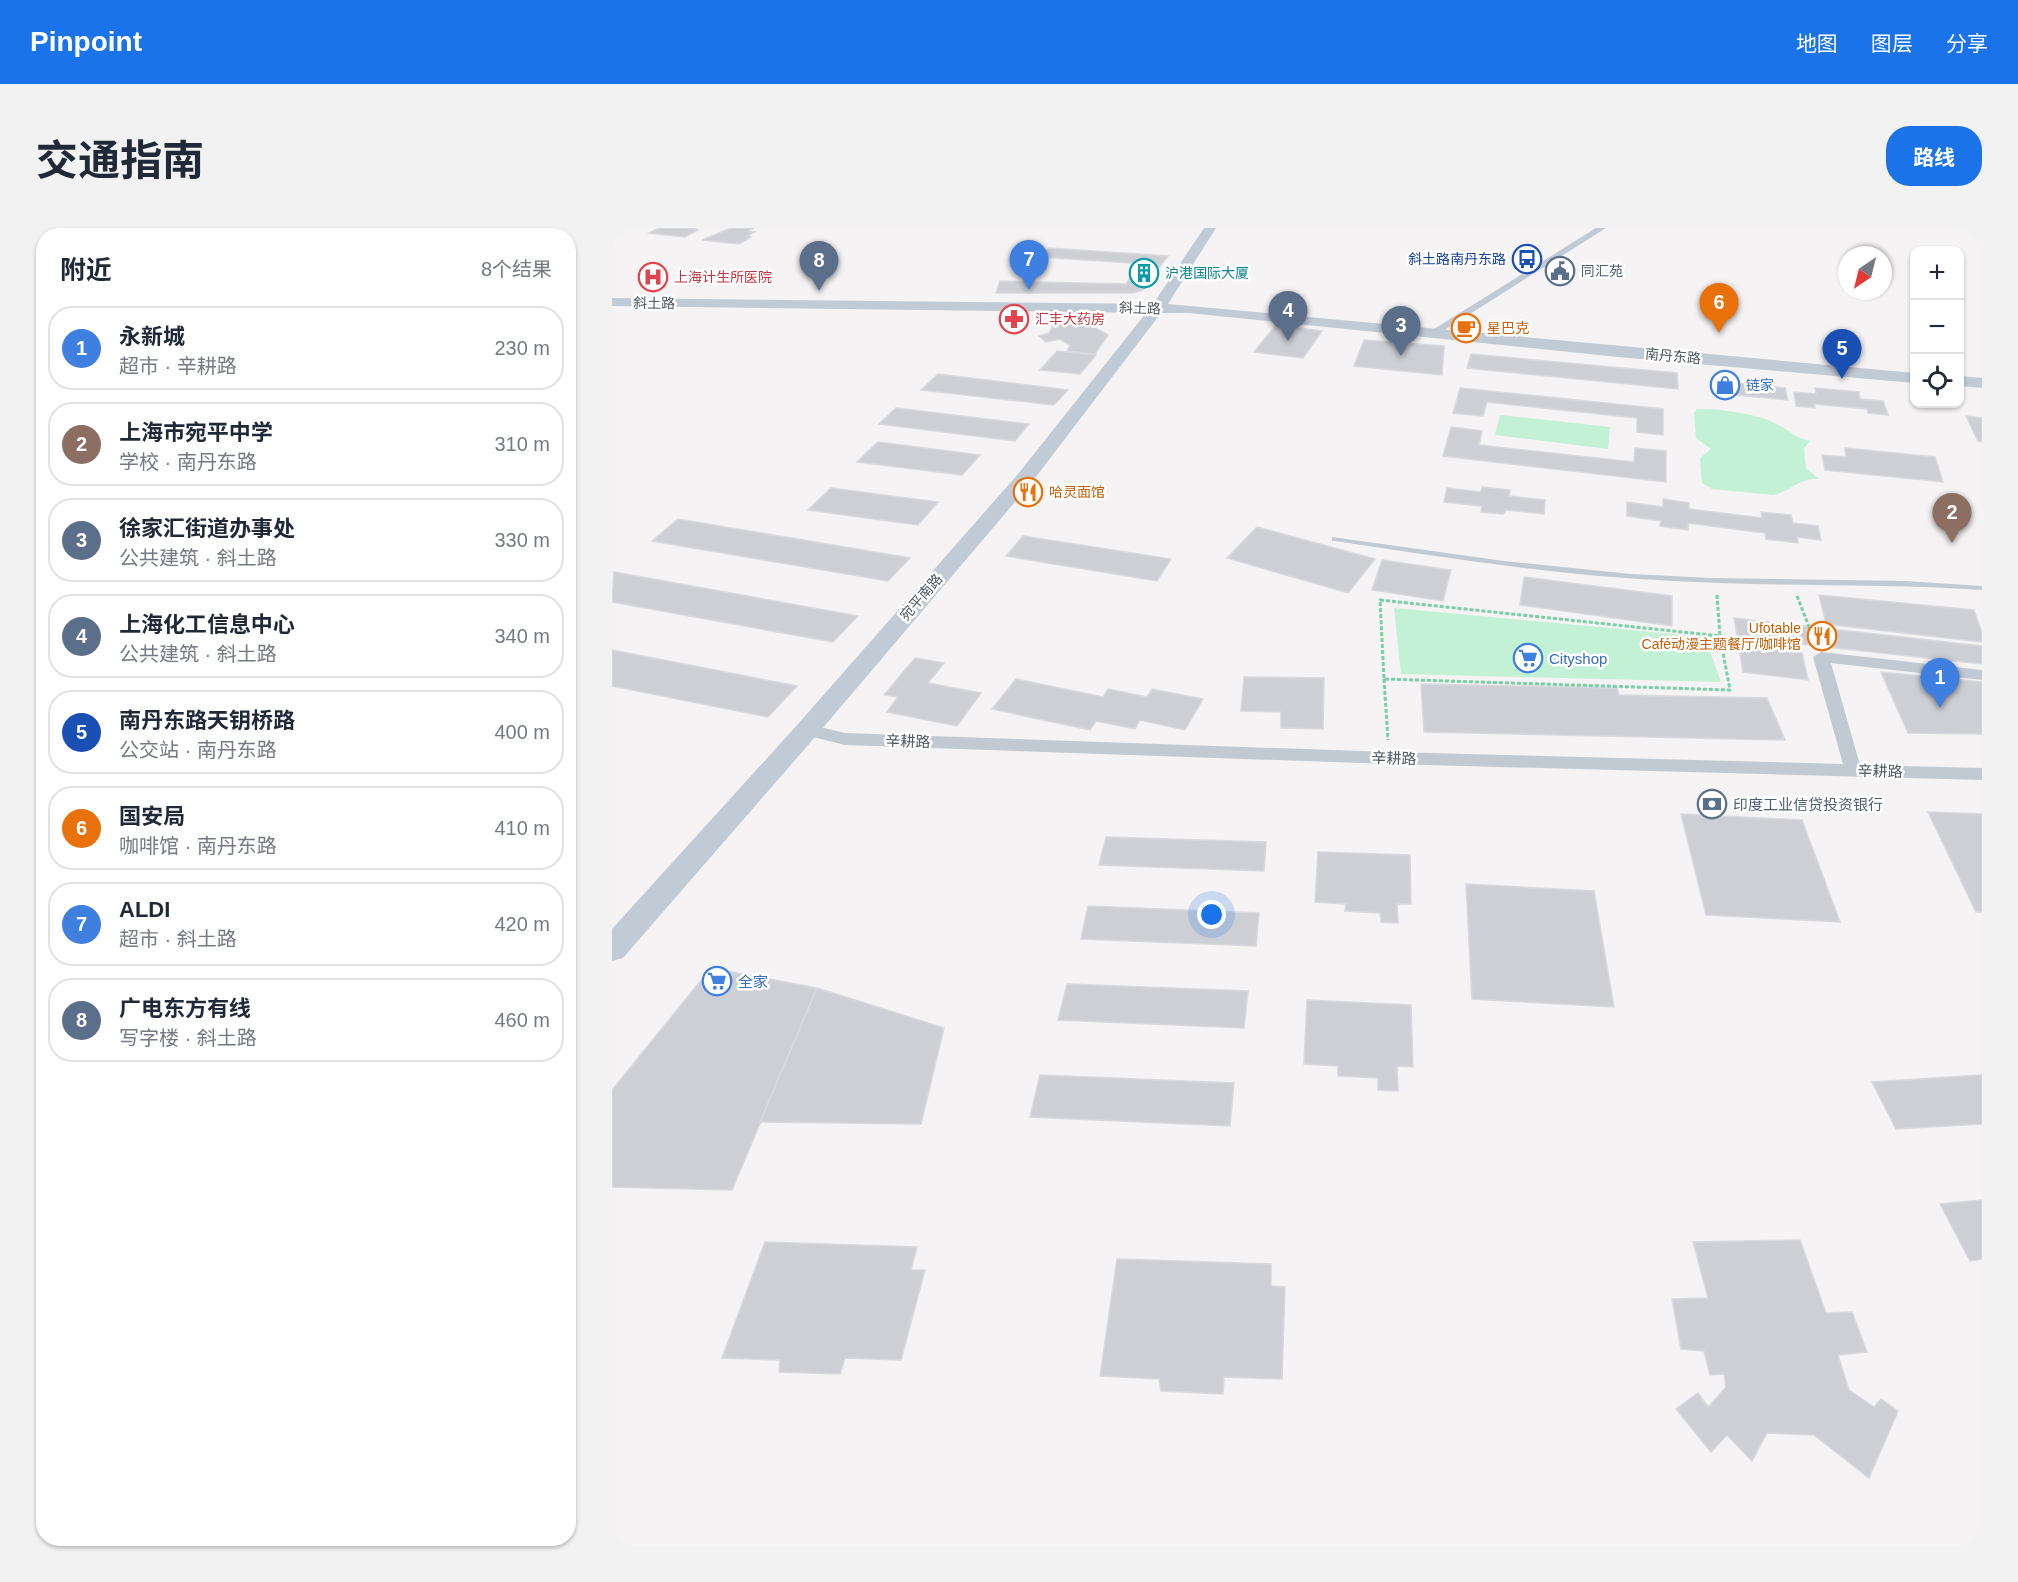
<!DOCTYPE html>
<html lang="zh">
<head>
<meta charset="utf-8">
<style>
	body { margin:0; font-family:Arial,"Noto Sans SC",sans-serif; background:#f2f2f3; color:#1f2937 }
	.controls { position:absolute; right:18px; top:18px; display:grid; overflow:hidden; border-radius:12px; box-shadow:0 2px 4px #0004 }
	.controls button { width:54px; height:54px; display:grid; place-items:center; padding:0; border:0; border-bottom:2px solid #e0e1e3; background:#fff; color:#1f2937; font:30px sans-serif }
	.compass { position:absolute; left:1226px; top:18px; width:54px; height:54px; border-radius:50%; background:#fff; box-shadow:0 2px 4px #0004; rotate:215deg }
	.you { position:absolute; left:600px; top:687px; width:21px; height:21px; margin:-15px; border:4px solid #fff; border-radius:50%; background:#1a73e8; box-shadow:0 0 0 9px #1a73e833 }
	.badge { display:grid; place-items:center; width:39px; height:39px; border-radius:50%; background:#1a73e8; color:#fff; font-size:20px; font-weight:700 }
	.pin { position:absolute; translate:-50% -50px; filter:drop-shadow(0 2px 3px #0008) }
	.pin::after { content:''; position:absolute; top:32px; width:21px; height:18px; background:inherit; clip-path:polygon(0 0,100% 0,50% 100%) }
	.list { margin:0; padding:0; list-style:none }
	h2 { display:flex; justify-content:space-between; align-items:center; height:78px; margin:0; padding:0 24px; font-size:26px }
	h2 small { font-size:20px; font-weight:400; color:#747a83 }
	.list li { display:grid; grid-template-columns:39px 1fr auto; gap:18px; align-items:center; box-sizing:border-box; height:84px; margin:0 12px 12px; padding:0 12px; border:2px solid #e0e1e3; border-radius:24px }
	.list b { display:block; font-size:22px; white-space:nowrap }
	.list p { margin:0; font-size:20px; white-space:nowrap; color:#747a83 }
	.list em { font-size:20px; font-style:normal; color:#747a83 }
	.icon { flex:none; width:33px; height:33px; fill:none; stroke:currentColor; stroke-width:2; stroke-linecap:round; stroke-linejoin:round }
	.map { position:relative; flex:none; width:1370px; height:1318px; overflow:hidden; border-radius:24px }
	header { display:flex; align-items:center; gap:36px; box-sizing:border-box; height:84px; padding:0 30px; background:#1a73e8; color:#fff }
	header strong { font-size:28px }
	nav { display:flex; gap:33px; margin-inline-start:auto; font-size:21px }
	.intro { display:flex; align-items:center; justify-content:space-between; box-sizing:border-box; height:144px; padding:0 36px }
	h1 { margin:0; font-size:42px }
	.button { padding:15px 27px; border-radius:24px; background:#1a73e8; color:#fff; font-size:21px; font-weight:700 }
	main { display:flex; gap:36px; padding:0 36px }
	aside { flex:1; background:#fff; border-radius:24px; box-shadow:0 2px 4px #0004 }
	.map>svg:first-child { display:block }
	.green { fill:#c3f1d5 }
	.building { fill:#cdcfd5; stroke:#d7d9de; stroke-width:1.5 }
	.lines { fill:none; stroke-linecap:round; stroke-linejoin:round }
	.path { stroke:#7ad0a6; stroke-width:3; stroke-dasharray:4 2; stroke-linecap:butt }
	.lane { fill:#c1cad2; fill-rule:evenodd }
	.street { fill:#c1cad2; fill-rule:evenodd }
	.secondary { fill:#c1cbd6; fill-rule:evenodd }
	.labels { text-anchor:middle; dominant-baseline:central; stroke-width:5; stroke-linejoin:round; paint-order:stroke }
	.far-transit-label { font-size:14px; fill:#164399; stroke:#fff; text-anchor:end }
	.far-service-label { font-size:14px; fill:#4e5e75; stroke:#fff; text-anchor:start }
	.far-culture-label { font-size:14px; fill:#0d838f; stroke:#fff; text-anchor:start }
	.far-health-label { font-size:14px; fill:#be3a42; stroke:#fff; text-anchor:start }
	.far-street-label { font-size:14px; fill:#4a5661; stroke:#fff }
	.far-food-label { font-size:14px; fill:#c56008; stroke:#fff; text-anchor:start }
	.far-shop-label { font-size:14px; fill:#366cbe; stroke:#fff; text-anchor:start }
	.shop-label { font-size:15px; fill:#366cbe; stroke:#fff; text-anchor:start }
	.street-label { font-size:15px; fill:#4a5661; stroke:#fff }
	.service-label { font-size:15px; fill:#4e5e75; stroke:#fff; text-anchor:start }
</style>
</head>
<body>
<header>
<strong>Pinpoint</strong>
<nav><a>地图</a><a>图层</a><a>分享</a></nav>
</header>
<div class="intro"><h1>交通指南</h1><a class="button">路线</a></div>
<main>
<aside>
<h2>附近<small>8个结果</small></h2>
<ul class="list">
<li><span class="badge" style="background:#3f7fe0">1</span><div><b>永新城</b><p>超市 · 辛耕路</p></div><em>230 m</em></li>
<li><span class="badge" style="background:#8d6e63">2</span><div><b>上海市宛平中学</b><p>学校 · 南丹东路</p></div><em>310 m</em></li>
<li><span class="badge" style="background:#5c6f8a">3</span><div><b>徐家汇街道办事处</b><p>公共建筑 · 斜土路</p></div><em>330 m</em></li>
<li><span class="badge" style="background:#5c6f8a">4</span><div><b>上海化工信息中心</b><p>公共建筑 · 斜土路</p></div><em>340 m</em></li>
<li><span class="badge" style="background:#1a4fb4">5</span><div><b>南丹东路天钥桥路</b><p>公交站 · 南丹东路</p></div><em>400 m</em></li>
<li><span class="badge" style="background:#e8710a">6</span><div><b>国安局</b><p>咖啡馆 · 南丹东路</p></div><em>410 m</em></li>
<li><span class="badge" style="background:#3f7fe0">7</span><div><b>ALDI</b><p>超市 · 斜土路</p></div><em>420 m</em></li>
<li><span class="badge" style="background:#5c6f8a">8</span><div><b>广电东方有线</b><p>写字楼 · 斜土路</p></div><em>460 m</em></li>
</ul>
</aside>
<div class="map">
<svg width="1370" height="1318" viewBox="0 0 1370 1318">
	<rect width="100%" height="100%" fill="#f5f3f3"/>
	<g class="green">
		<path d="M1085 181C1105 180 1147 186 1165 196 1180 204 1179 208 1198 213L1192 220 1194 240 1207 251C1185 250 1180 263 1161 267L1100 261 1090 255 1088 230 1099 221 1084 210 1082 185Z"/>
		<path d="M888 187 998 199 996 221 883 207Z"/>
		<path d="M782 380 1093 409 1109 454 789 446Z"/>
	</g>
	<g class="building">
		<path d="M47 0H85L82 1 86 2 73 9 37 5Z"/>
		<path d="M119 0H142L136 3 143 4 135 8 139 9 127 16 90 12Z"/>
		<path d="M437 20 556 28 549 37 430 29Z"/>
		<path d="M528 36 549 37 533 61 522 65H384L388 53 514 56Z"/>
		<path d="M460 96 480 98 496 107 483 126 455 123 458 117 448 111 434 114 427 108 437 105 441 97Z"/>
		<path d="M664 97 710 103 691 130 642 124Z"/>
		<path d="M752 112 832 118 830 147 742 138Z"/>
		<path d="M445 123 484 127 468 146 428 142Z"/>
		<path d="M859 126 1065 145 1066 161 855 140Z"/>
		<path d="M326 146 456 162 442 177 309 162Z"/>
		<path d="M1101 153 1173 160 1176 172 1102 165Z"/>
		<path d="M848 160 1051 181V207L1025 204V190L875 174 871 188 841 185Z"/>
		<path d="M1203 160 1247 164 1248 171 1271 173 1276 187 1256 185 1255 181 1202 176 1203 180 1184 178 1182 164 1204 166Z"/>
		<path d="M284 180 417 196 403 213 267 196Z"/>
		<path d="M1354 188 1370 190V214L1366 213Z"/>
		<path d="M839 199 870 203 867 217 1022 234 1023 220 1054 223V254L831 228Z"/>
		<path d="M266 214 368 227 350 247 245 234Z"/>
		<path d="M1233 220 1323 229 1331 254 1213 242 1210 227 1234 229Z"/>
		<path d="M870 259 898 262 897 268 933 272 932 286 894 282 891 286 869 284 870 278 832 274 835 260 869 264Z"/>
		<path d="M219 260 326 274 306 297 196 282Z"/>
		<path d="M1051 271 1077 275V281L1150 290 1149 284 1179 287 1181 295 1206 298 1209 312 1185 309 1186 315 1154 311 1153 305 1076 295V302L1048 298 1049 293 1015 288V274L1051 279Z"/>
		<path d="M66 291 298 330 276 353 40 313Z"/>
		<path d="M645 299 763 331 736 365 615 330Z"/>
		<path d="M411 308 559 331 545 353 394 328Z"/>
		<path d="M770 332 839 342 831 373 760 362Z"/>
		<path d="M2 344 246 388 221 414 0 374Z"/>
		<path d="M912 349 1060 368V398L908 377Z"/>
		<path d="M1207 367 1362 382 1370 405V414L1214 396Z"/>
		<path d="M1122 390 1370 418V436L1188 416 1196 452 1131 444Z"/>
		<path d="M0 422 185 458 156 489 0 458Z"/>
		<path d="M303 430 332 435 316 455 369 465 345 498 275 484 286 469 272 467Z"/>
		<path d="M1269 444 1370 454V506L1296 505Z"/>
		<path d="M632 449 712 450 711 501 669 500V484L629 483Z"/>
		<path d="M404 451 491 469 496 461 535 469 540 461 591 471 573 502 528 492 523 501 484 493 478 502 380 481Z"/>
		<path d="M809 456 1005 460 1007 467 1155 470 1173 512 812 504Z"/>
		<path d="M1316 584 1370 586V684H1364Z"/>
		<path d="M1069 586 1190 592 1228 694 1094 687Z"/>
		<path d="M494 609 654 614 652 643 487 637Z"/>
		<path d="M706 624 798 627 799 676H785L786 695 769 694 768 685 733 683 734 676 703 674Z"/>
		<path d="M854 656 982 663 1002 779 860 771Z"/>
		<path d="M476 678 647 685 644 718 469 711Z"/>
		<path d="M99 740 205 760 120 962 0 959V862Z"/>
		<path d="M455 756 636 763 632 800 446 792Z"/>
		<path d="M205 760 332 800 309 896 148 894Z"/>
		<path d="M695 772 799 777 801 839 785 838 786 863 766 862V850L726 848V838L692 836Z"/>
		<path d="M428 847 622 855 618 898 418 889Z"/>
		<path d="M1370 847V896L1284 901 1260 854Z"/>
		<path d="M1370 972V1031L1358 1033 1328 976Z"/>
		<path d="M1188 1012 1214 1085 1240 1084 1255 1124 1226 1127 1237 1162 1262 1179 1269 1171 1286 1183 1257 1250 1202 1207 1155 1205 1140 1233 1115 1207 1099 1224 1064 1181 1086 1165 1096 1179 1114 1159 1112 1146 1098 1147 1092 1123 1069 1121 1060 1071 1096 1070 1081 1014Z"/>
		<path d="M153 1014 305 1019 299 1042H313L289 1132 233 1130 228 1146 167 1144 168 1132 110 1130Z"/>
		<path d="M505 1031 659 1036V1058L673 1059 670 1151 612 1149 611 1166 549 1163 547 1151 488 1148Z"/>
	</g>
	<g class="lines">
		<g class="path">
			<path d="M1105 367 1108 408"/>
			<path d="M1185 368 1203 414"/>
			<path d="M768 372 1108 408 1118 462 772 451Z"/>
			<path d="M772 451 776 512"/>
		</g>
		<g class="lane">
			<path d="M1366 0H1370V4H1368Z"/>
			<path d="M720 309 892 333 1019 346 1100 350 1293 353 1370 358V362C1267 355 1164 359 1061 353 948 348 835 330 723 313H720Z"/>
		</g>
		<g class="street">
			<path d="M984 0H994L823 108 814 106Z"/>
			<path d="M1209 424 1370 442V452L1219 435 1248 537 1370 540V552L778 536 233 517 189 506 187 502 189 498 195 496 233 505 778 524 1231 536 1201 429Z"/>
		</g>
		<g class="secondary">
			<path d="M592 0H604L556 76 1302 145V155L1006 129 577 85H549L420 254 204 508 11 730 0 733V701L186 496 406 246 534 85 0 78V70L541 76Z"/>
			<path d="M1348 148 1370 150V160L1348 158Z"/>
		</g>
	</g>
	<defs>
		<g id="bus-ring" transform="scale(1.5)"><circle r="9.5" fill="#fff" stroke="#1a4fb4" stroke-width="1.5"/><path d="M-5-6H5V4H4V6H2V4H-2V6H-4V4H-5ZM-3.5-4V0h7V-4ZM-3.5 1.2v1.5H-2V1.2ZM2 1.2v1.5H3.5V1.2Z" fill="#1a4fb4"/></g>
		<g id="civic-ring" transform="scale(1.5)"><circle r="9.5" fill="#fff" stroke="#5c6f8a" stroke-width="1.5"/><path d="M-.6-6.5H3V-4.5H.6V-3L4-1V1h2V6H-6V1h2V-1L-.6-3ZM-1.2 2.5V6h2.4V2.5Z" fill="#5c6f8a"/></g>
		<g id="building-ring" transform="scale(1.5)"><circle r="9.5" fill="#fff" stroke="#0f9aa8" stroke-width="1.5"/><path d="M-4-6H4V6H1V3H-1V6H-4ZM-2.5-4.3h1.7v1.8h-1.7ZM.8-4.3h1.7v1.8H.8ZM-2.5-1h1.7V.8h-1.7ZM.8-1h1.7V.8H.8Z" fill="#0f9aa8"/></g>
		<g id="hospital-ring" transform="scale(1.5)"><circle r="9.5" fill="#fff" stroke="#e0444e" stroke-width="1.5"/><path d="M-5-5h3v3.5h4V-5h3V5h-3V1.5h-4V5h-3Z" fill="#e0444e"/></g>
		<g id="pharmacy-ring" transform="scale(1.5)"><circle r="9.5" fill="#fff" stroke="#e0444e" stroke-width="1.5"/><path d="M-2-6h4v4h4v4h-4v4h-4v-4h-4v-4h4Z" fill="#e0444e"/></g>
		<g id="cafe-ring" transform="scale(1.5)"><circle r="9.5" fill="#fff" stroke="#e8710a" stroke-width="1.5"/><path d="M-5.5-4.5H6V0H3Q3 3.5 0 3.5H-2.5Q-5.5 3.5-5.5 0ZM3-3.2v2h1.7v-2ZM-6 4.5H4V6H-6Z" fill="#e8710a"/></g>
		<g id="shop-ring" transform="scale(1.5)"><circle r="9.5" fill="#fff" stroke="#3f7fe0" stroke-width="1.5"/><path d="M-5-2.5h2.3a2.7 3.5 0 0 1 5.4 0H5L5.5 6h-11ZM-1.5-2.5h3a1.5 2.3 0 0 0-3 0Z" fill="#3f7fe0"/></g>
		<g id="restaurant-ring" transform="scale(1.5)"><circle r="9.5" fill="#fff" stroke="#e8710a" stroke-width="1.5"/><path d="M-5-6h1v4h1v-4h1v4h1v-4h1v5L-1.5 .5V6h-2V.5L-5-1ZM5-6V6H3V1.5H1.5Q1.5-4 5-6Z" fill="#e8710a"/></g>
		<g id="supermarket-ring" transform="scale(1.5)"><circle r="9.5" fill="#fff" stroke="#3f7fe0" stroke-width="1.5"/><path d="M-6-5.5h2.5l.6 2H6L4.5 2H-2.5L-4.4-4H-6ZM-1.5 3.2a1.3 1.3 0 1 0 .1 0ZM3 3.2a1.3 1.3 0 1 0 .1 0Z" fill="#3f7fe0"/></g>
		<g id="bank-ring" transform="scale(1.5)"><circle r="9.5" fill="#fff" stroke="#5c6f8a" stroke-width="1.5"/><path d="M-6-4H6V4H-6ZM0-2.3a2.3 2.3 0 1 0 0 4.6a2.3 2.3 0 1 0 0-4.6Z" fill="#5c6f8a"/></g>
	</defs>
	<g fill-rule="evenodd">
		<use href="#bus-ring" x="915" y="31"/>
		<use href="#civic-ring" x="948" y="43"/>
		<use href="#building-ring" x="532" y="45"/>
		<use href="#hospital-ring" x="41" y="49"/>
		<use href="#pharmacy-ring" x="402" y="91"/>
		<use href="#cafe-ring" x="854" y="100"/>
		<use href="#shop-ring" x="1113" y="157"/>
		<use href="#restaurant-ring" x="416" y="264"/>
		<use href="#restaurant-ring" x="1210" y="408"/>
		<use href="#supermarket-ring" x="916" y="430"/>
		<use href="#bank-ring" x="1100" y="576"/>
		<use href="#supermarket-ring" x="105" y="753"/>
	</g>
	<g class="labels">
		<g class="far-transit-label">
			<text x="894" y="31">斜土路南丹东路</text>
		</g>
		<g class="far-service-label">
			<text x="969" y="43">同汇苑</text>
		</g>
		<g class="far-culture-label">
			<text x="553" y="45">沪港国际大厦</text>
		</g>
		<g class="far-health-label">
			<text x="62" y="49">上海计生所医院</text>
			<text x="423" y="91">汇丰大药房</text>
		</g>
		<g class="far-street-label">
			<text transform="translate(42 75) rotate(1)">斜土路</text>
			<text transform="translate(528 80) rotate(2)">斜土路</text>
			<text transform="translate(1061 128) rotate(5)">南丹东路</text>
			<text transform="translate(309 369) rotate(-49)">宛平南路</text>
		</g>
		<g class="far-food-label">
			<text x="875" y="100">星巴克</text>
			<text x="437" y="264">哈灵面馆</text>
			<text x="1189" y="400" text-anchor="end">Ufotable<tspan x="1189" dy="16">Café动漫主题餐厅/咖啡馆</tspan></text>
		</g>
		<g class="far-shop-label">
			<text x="1134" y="157">链家</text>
		</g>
		<g class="shop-label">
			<text x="937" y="430">Cityshop</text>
			<text x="126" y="753">全家</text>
		</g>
		<g class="street-label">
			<text transform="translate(296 513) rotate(2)">辛耕路</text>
			<text transform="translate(782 530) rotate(2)">辛耕路</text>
			<text transform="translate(1268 543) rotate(1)">辛耕路</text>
		</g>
		<g class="service-label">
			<text x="1121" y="576">印度工业信贷投资银行</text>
		</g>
	</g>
</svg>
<div class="controls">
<button>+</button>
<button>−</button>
<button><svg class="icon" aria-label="locate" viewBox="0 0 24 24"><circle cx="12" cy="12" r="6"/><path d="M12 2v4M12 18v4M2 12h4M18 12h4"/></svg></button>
</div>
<svg class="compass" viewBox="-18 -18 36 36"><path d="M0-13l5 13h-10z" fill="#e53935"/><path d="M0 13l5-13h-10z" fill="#747a83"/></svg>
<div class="you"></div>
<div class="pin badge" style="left:1328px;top:480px;background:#3f7fe0">1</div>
<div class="pin badge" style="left:1340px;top:315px;background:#8d6e63">2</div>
<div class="pin badge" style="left:789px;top:128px;background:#5c6f8a">3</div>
<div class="pin badge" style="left:676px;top:113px;background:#5c6f8a">4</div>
<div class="pin badge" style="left:1230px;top:151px;background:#1a4fb4">5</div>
<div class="pin badge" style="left:1107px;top:105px;background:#e8710a">6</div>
<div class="pin badge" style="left:417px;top:62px;background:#3f7fe0">7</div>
<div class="pin badge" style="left:207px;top:63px;background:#5c6f8a">8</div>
</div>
</main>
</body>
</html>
